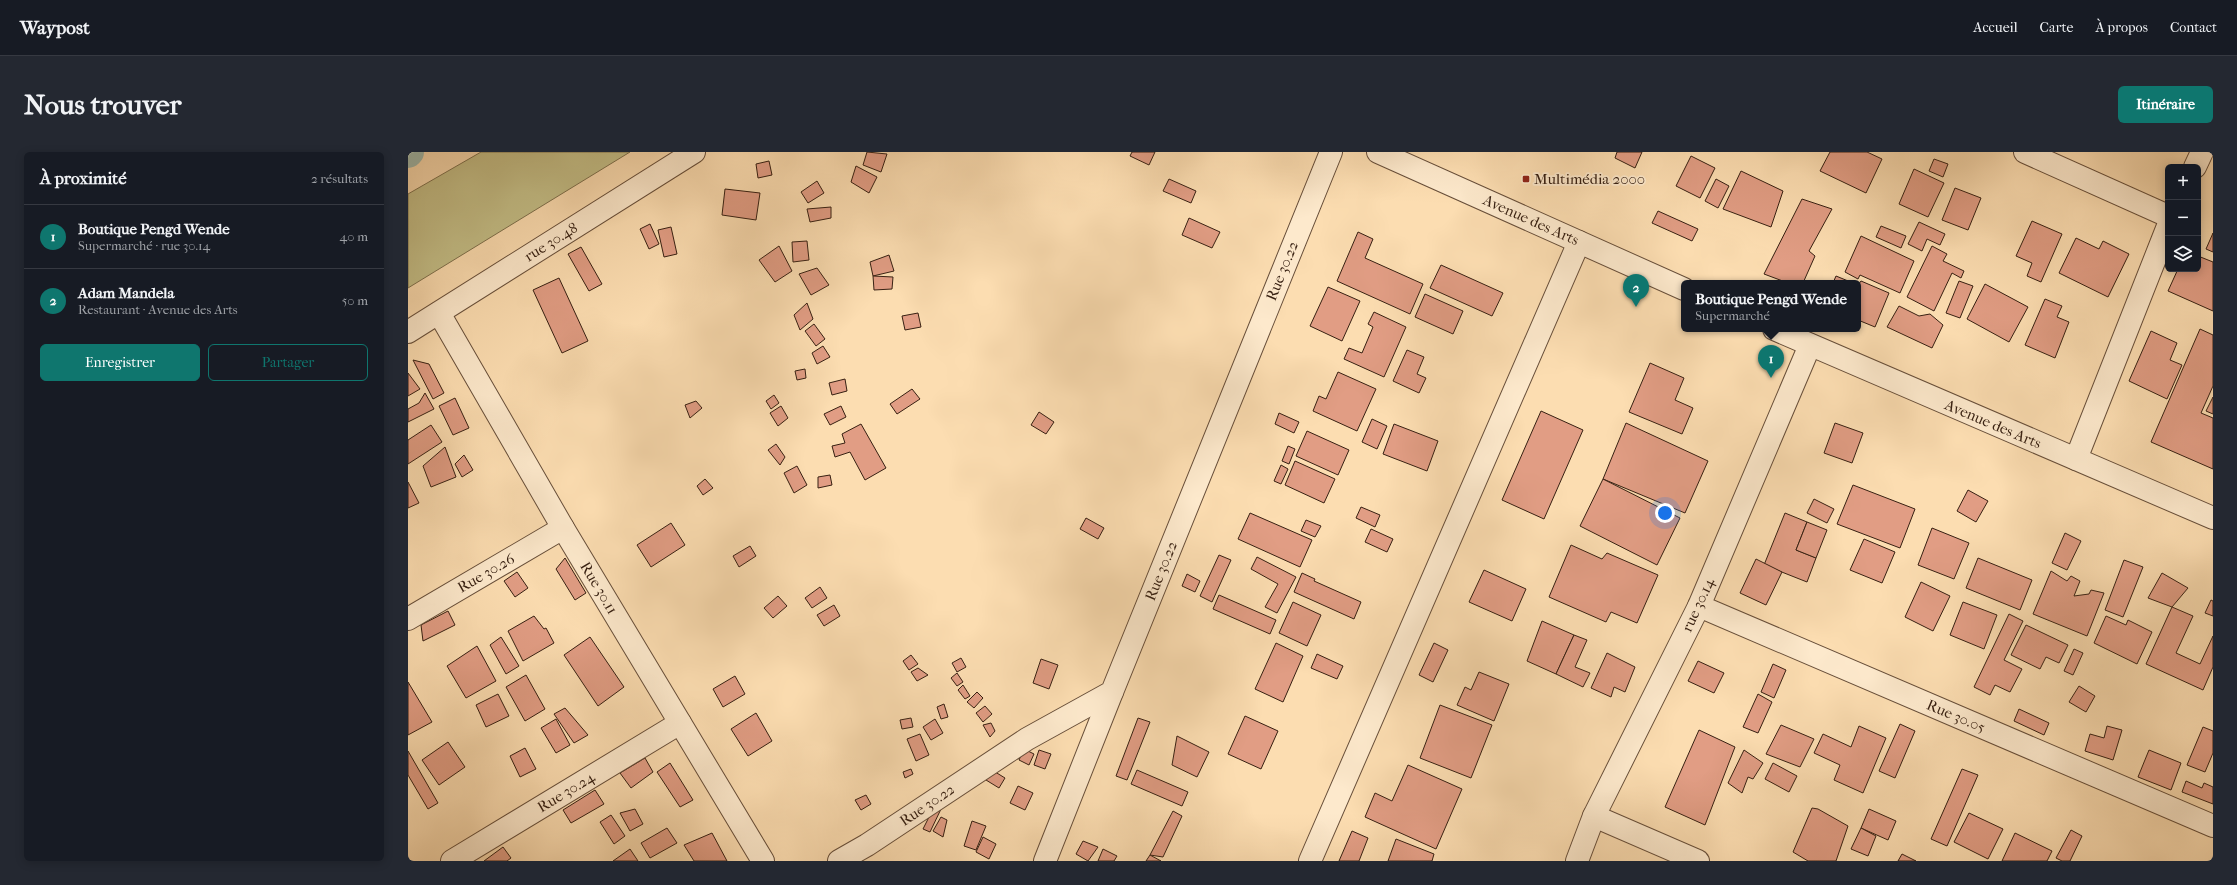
<!DOCTYPE html>
<html lang="fr">
<head>
<meta charset="utf-8">
<style>
	body { margin:0; font-family:"IM FELL French Canon",serif; background:#242831; color:#f1f3f6 }
	.controls { position:absolute; right:12px; top:12px; display:grid; overflow:hidden; border-radius:6px; box-shadow:0 2px 10px #0003 }
	.controls button { width:36px; height:36px; display:grid; place-items:center; padding:0; border:0; border-bottom:1px solid #363941; background:#171b24; color:#f1f3f6; font:20px sans-serif }
	.you { position:absolute; left:1257px; top:361px; width:14px; height:14px; margin:-10px; border:3px solid #fff; border-radius:50%; background:#1a73e8; box-shadow:0 0 0 6px #1a73e833 }
	.badge { display:grid; place-items:center; width:26px; height:26px; border-radius:50%; background:#0f766e; color:#fff; font-size:13px; font-weight:700 }
	.pin { position:absolute; translate:-50% -33px; filter:drop-shadow(0 1px 2px #0008) }
	.pin::after { content:''; position:absolute; top:21px; width:14px; height:12px; background:inherit; clip-path:polygon(0 0,100% 0,50% 100%) }
	.popup { position:absolute; left:1273px; top:128px; width:180px; height:52px; box-sizing:border-box; display:grid; place-content:center; border-radius:6px; background:#171b24; filter:drop-shadow(0 1px 3px #0005); font-size:13px; white-space:nowrap; color:#9ea1a6 }
	.popup b { font-size:15px; color:#f1f3f6 }
	.popup::after { content:''; position:absolute; left:50%; top:100%; margin-left:-8px; border:8px solid transparent; border-top-color:#171b24 }
	.list { margin:0; padding:0; list-style:none }
	h2 { display:flex; justify-content:space-between; align-items:center; height:52px; margin:0; padding:0 16px; font-size:17px }
	h2 small { font-size:13px; font-weight:400; color:#9ea1a6 }
	.list li { display:grid; grid-template-columns:26px 1fr auto; gap:12px; align-items:center; box-sizing:border-box; height:64px; padding:0 16px; border-top:1px solid #363941 }
	.list b { display:block; font-size:15px; white-space:nowrap }
	.list p { margin:0; font-size:13px; white-space:nowrap; color:#9ea1a6 }
	.list em { font-size:13px; font-style:normal; color:#9ea1a6 }
	.actions { display:flex; gap:8px; padding:12px 16px }
	.actions a { flex:1; padding:9px 0; border:1px solid #0f766e; border-radius:6px; text-align:center; font-size:14px; color:#0f766e }
	.actions .main { background:#0f766e; color:#fff }
	.icon { flex:none; width:22px; height:22px; fill:none; stroke:currentColor; stroke-width:2; stroke-linecap:round; stroke-linejoin:round }
	.map { position:relative; flex:none; width:1805px; height:709px; overflow:hidden; border-radius:6px }
	header { display:flex; align-items:center; gap:24px; box-sizing:border-box; height:56px; padding:0 20px; background:#171b24; border-bottom:1px solid #363941 }
	header strong { font-size:19px }
	nav { display:flex; gap:22px; margin-inline-start:auto; font-size:14px }
	.intro { display:flex; align-items:center; justify-content:space-between; box-sizing:border-box; height:96px; padding:0 24px }
	h1 { margin:0; font-size:28px }
	.button { padding:10px 18px; border-radius:6px; background:#0f766e; color:#fff; font-size:14px; font-weight:700 }
	main { display:flex; gap:24px; padding:0 24px }
	aside { flex:1; background:#171b24; border-radius:6px; box-shadow:0 2px 10px #0003 }
	.map>svg:first-child { display:block }
	.green { fill:#c4bf88; stroke:#7e704d }
	.lines { fill:none; stroke-linecap:round; stroke-linejoin:round }
	.canal { stroke:#9fbbaf; stroke-width:30 }
	.building { fill:#e19d84; stroke:#372012 }
	.minor-casing { stroke:#684f3a; stroke-width:24 }
	.tertiary-casing { stroke:#684f3a; stroke-width:24 }
	.minor { stroke:#fde9cc; stroke-width:22 }
	.tertiary { stroke:#fde9cc; stroke-width:22 }
	.poi-dot { fill:#8f2418; stroke:#fde9cc; stroke-width:1.5 }
	.labels { text-anchor:middle; dominant-baseline:central; stroke-width:3.5; stroke-linejoin:round; paint-order:stroke }
	.poi-label { font-size:15px; fill:#372012; stroke:#fde9cc; text-anchor:start }
	.street-label { font-size:15px; fill:#372012; stroke:#fde9cc }
</style>
</head>
<body>
<header>
<strong>Waypost</strong>
<nav><a>Accueil</a><a>Carte</a><a>À propos</a><a>Contact</a></nav>
</header>
<div class="intro"><h1>Nous trouver</h1><a class="button">Itinéraire</a></div>
<main>
<aside>
<h2>À proximité<small>2 résultats</small></h2>
<ul class="list">
<li><span class="badge">1</span><div><b>Boutique Pengd Wende</b><p>Supermarché · rue 30.14</p></div><em>40 m</em></li>
<li><span class="badge">2</span><div><b>Adam Mandela</b><p>Restaurant · Avenue des Arts</p></div><em>50 m</em></li>
</ul>
<div class="actions"><a class="main">Enregistrer</a><a>Partager</a></div>
</aside>
<div class="map">
<svg width="1805" height="709" viewBox="0 0 1805 709">
	<rect width="100%" height="100%" fill="#fcddb1"/>
	<filter id="stains"><feTurbulence type="fractalNoise" baseFrequency=".005" numOctaves="4"/><feColorMatrix values="0 0 0 0 .2 0 0 0 0 .09 0 0 0 0 .02 0 0 0 .5 -.17"/></filter>
	<radialGradient id="worn" r=".72"><stop offset=".6" stop-color="#630" stop-opacity="0"/><stop offset="1" stop-color="#630" stop-opacity=".3"/></radialGradient>
	<path class="green" d="M73 0H222L0 136V42Z"/>
	<g class="lines">
		<path class="canal" d="M0 1 1 0"/>
	</g>
	<g class="building">
		<path d="M459 0 479 2 473 20 455 13Z"/>
		<path d="M724 0H747L741 13 722 4Z"/>
		<path d="M1209 0H1234L1227 16 1207 6Z"/>
		<path d="M1422 0H1459L1474 7 1458 41 1412 19Z"/>
		<path d="M1283 4 1307 16 1292 46 1268 34Z"/>
		<path d="M1526 7 1540 12 1535 25 1521 19Z"/>
		<path d="M361 9 364 23 350 26 348 12Z"/>
		<path d="M448 14 469 25 461 41 443 30Z"/>
		<path d="M1506 17 1536 31 1520 65 1491 52Z"/>
		<path d="M1333 19 1375 39 1363 75 1315 57Z"/>
		<path d="M761 27 788 39 783 51 755 39Z"/>
		<path d="M1308 27 1321 34 1310 56 1297 49Z"/>
		<path d="M409 29 416 41 400 51 393 40Z"/>
		<path d="M1547 36 1573 46 1560 78 1534 68Z"/>
		<path d="M317 37 352 41 348 68 314 63Z"/>
		<path d="M1394 47 1424 57 1401 99 1407 104 1395 131H1380L1356 122Z"/>
		<path d="M423 55V66L402 70 399 57Z"/>
		<path d="M1250 59 1290 77 1284 89 1244 71Z"/>
		<path d="M781 66 812 80 804 96 774 83Z"/>
		<path d="M1624 69 1654 82 1633 130 1619 124 1624 111 1608 104Z"/>
		<path d="M1511 70 1537 82 1532 93 1519 87 1514 99 1500 92Z"/>
		<path d="M242 72 251 92 241 97 232 77Z"/>
		<path d="M1473 74 1498 84 1493 96 1468 85Z"/>
		<path d="M263 75 269 102 256 105 250 78Z"/>
		<path d="M950 80 965 87 957 106 1015 132 1002 162 929 129Z"/>
		<path d="M1805 81V100L1798 97Z"/>
		<path d="M1453 84 1506 109 1492 141 1452 123 1450 127 1437 120Z"/>
		<path d="M1668 86 1691 97 1695 89 1721 102 1700 145 1651 121Z"/>
		<path d="M399 89 401 108 385 110 384 90Z"/>
		<path d="M371 94 384 119 367 130 351 108Z"/>
		<path d="M1524 94 1539 102 1535 109 1556 119 1553 126 1544 121 1526 159 1499 145Z"/>
		<path d="M173 95 194 132 181 139 160 102Z"/>
		<path d="M481 103 486 119 465 124 462 110Z"/>
		<path d="M1790 104 1805 110V159L1760 139 1770 117H1790Z"/>
		<path d="M1033 113 1095 141 1084 164 1022 136Z"/>
		<path d="M409 116 421 133 403 143 391 122Z"/>
		<path d="M465 124 485 125 484 137 466 138Z"/>
		<path d="M1428 124 1445 131H1425Z"/>
		<path d="M151 126 180 189 154 201 125 138Z"/>
		<path d="M1453 129 1481 141 1467 175 1450 168V133Z"/>
		<path d="M1551 129 1565 134 1552 166 1538 161Z"/>
		<path d="M1577 132 1620 155 1601 190 1559 167Z"/>
		<path d="M920 135 952 149 934 189 902 174Z"/>
		<path d="M1017 142 1055 159 1045 182 1007 165Z"/>
		<path d="M1637 147 1654 154 1649 165 1661 170 1647 206 1617 193Z"/>
		<path d="M399 151 405 167 392 178 386 163Z"/>
		<path d="M1491 154 1511 164 1522 162 1535 173 1524 196 1479 175Z"/>
		<path d="M966 160 998 175 976 225 936 207 941 196 954 201 965 175 960 172Z"/>
		<path d="M510 161 513 175 497 178 494 164Z"/>
		<path d="M406 172 417 187 408 194 397 179Z"/>
		<path d="M1792 177 1805 183V234L1793 261 1805 266V317L1743 290Z"/>
		<path d="M1743 179 1769 191 1762 208 1774 213 1759 247 1721 229Z"/>
		<path d="M415 194 422 205 409 212 404 201Z"/>
		<path d="M999 198 1016 205 1009 222 1018 226 1011 241 985 229Z"/>
		<path d="M5 208 21 212 36 241 25 247Z"/>
		<path d="M1242 211 1276 226 1267 248 1285 256 1274 282 1221 260Z"/>
		<path d="M397 217 398 226 389 228 387 219Z"/>
		<path d="M930 220 968 237 949 279 905 259 911 244 918 247Z"/>
		<path d="M0 221 12 237 0 244Z"/>
		<path d="M437 227 439 239 424 243 421 231Z"/>
		<path d="M504 237 512 247 489 262 482 252Z"/>
		<path d="M17 241 26 257 0 270V257L11 251Z"/>
		<path d="M366 243 371 251 363 257 358 249Z"/>
		<path d="M1805 245V262L1798 259Z"/>
		<path d="M47 246 61 276 45 283 31 254Z"/>
		<path d="M288 249 294 256 282 266 277 253Z"/>
		<path d="M373 254 380 266 370 274 362 261Z"/>
		<path d="M433 254 438 265 422 273 416 262Z"/>
		<path d="M1133 259 1175 278 1136 367 1094 348Z"/>
		<path d="M631 260 646 270 638 282 623 273Z"/>
		<path d="M871 261 891 270 886 281 867 272Z"/>
		<path d="M964 267 979 274 969 297 954 290Z"/>
		<path d="M1218 271 1300 309 1277 361 1195 327Z"/>
		<path d="M1427 271 1455 281 1444 311 1416 301Z"/>
		<path d="M453 272 478 316 457 328 442 300 427 305 424 294 437 291 434 282Z"/>
		<path d="M986 272 1030 289 1019 319 975 302Z"/>
		<path d="M23 273 34 290 0 312V288Z"/>
		<path d="M899 279 941 298 930 323 888 304Z"/>
		<path d="M368 292 377 305 372 313 360 298Z"/>
		<path d="M880 294 887 297 881 312 874 309Z"/>
		<path d="M37 295 48 325 23 335 15 314Z"/>
		<path d="M56 303 65 318 54 325 47 312Z"/>
		<path d="M887 309 927 327 916 351 877 333Z"/>
		<path d="M873 313 880 317 873 332 866 329Z"/>
		<path d="M389 314 399 333 386 341 376 321Z"/>
		<path d="M422 323 424 333 410 336V325Z"/>
		<path d="M297 327 305 336 295 343 289 334Z"/>
		<path d="M1195 327 1272 366 1249 413 1172 374Z"/>
		<path d="M0 330 11 351 0 356Z"/>
		<path d="M1445 333 1507 357 1492 396 1429 372Z"/>
		<path d="M1560 338 1580 349 1568 370 1549 359Z"/>
		<path d="M1406 347 1426 357 1419 371 1399 361Z"/>
		<path d="M953 355 972 363 967 375 948 366Z"/>
		<path d="M842 361 904 388 892 415 830 387Z"/>
		<path d="M1377 361 1399 370 1388 398 1408 406 1399 430 1356 413Z"/>
		<path d="M678 366 696 376 690 387 672 377Z"/>
		<path d="M898 368 913 374 907 385 893 379Z"/>
		<path d="M1399 370 1419 378 1408 406 1388 398Z"/>
		<path d="M263 371 277 393 243 415 229 393Z"/>
		<path d="M1524 376 1561 391 1546 427 1510 413Z"/>
		<path d="M963 377 985 387 979 400 957 390Z"/>
		<path d="M1657 381 1673 389 1659 418 1644 411Z"/>
		<path d="M1456 387 1487 400 1474 431 1442 418Z"/>
		<path d="M1163 393 1194 407 1199 401 1250 423 1229 471 1203 460 1198 470 1141 445Z"/>
		<path d="M342 394 348 404 331 415 325 404Z"/>
		<path d="M811 403 823 408 804 450 792 444Z"/>
		<path d="M849 405 888 425 869 461 857 455 870 432 843 417Z"/>
		<path d="M157 406 178 441 167 448 148 417Z"/>
		<path d="M1570 406 1624 428 1612 458 1558 436Z"/>
		<path d="M1348 407 1374 420 1358 453 1332 441Z"/>
		<path d="M1716 408 1735 415 1715 465 1697 458Z"/>
		<path d="M1076 418 1118 437 1104 469 1061 450Z"/>
		<path d="M1643 419 1659 429 1663 424 1672 429 1666 444 1681 442 1683 438 1696 441 1679 484 1625 462Z"/>
		<path d="M109 420 120 436 107 445 96 429Z"/>
		<path d="M894 421 907 427 906 429 953 450 946 467 886 440Z"/>
		<path d="M1754 421 1780 436 1764 455 1740 446Z"/>
		<path d="M779 422 792 429 787 440 774 434Z"/>
		<path d="M1513 430 1542 444 1525 479 1497 465Z"/>
		<path d="M412 435 419 446 404 456 397 446Z"/>
		<path d="M811 443 868 468 862 482 805 457Z"/>
		<path d="M370 444 379 454 365 466 356 456Z"/>
		<path d="M1803 448 1805 449V464L1797 461Z"/>
		<path d="M885 450 913 463 899 494 871 481Z"/>
		<path d="M1555 450 1589 463 1576 497 1542 483Z"/>
		<path d="M426 453 432 464 416 474 409 463Z"/>
		<path d="M1764 455 1785 464 1768 501 1792 512 1805 484V515L1795 538 1738 512Z"/>
		<path d="M40 459 47 473 15 489 13 473Z"/>
		<path d="M1601 462 1615 469 1596 508 1614 517 1602 540 1587 533 1582 543 1566 535Z"/>
		<path d="M126 464 136 477 138 476 146 491 115 509 100 479Z"/>
		<path d="M1698 464 1718 473 1720 468 1744 480 1729 512 1686 491Z"/>
		<path d="M1134 469 1166 483 1148 522 1119 509Z"/>
		<path d="M1618 473 1660 493 1651 511 1638 505 1632 517 1603 503Z"/>
		<path d="M1166 483 1179 488 1167 515 1182 521 1175 535 1148 522Z"/>
		<path d="M93 485 111 514 98 522 82 493Z"/>
		<path d="M182 485 216 535 190 554 156 503Z"/>
		<path d="M868 491 895 504 875 550 847 537Z"/>
		<path d="M1026 491 1040 498 1025 530 1011 523Z"/>
		<path d="M69 494 88 529 58 546 39 514Z"/>
		<path d="M1666 497 1675 501 1665 523 1656 519Z"/>
		<path d="M1199 501 1227 515 1217 540 1206 535 1203 545 1183 536Z"/>
		<path d="M909 502 935 514 929 527 903 516Z"/>
		<path d="M503 503 510 512 501 518 495 509Z"/>
		<path d="M553 506 558 515 549 520 544 511Z"/>
		<path d="M633 507 650 513 641 537 625 531Z"/>
		<path d="M1290 509 1316 521 1306 541 1280 529Z"/>
		<path d="M1365 512 1378 518 1366 546 1353 540Z"/>
		<path d="M510 516 520 523 509 529 503 520Z"/>
		<path d="M1071 520 1101 532 1086 569 1049 553 1057 535 1063 538Z"/>
		<path d="M549 521 555 530 549 534 543 526Z"/>
		<path d="M118 523 137 557 117 569 98 535Z"/>
		<path d="M327 524 337 542 315 555 305 537Z"/>
		<path d="M0 530 24 570 0 583Z"/>
		<path d="M555 533 562 544 557 547 550 538Z"/>
		<path d="M1671 534 1687 544 1678 560 1661 550Z"/>
		<path d="M569 540 575 546 566 556 559 550Z"/>
		<path d="M90 542 101 564 78 575 68 553Z"/>
		<path d="M1350 542 1364 550 1350 581 1335 575Z"/>
		<path d="M536 552 540 565 533 567 529 555Z"/>
		<path d="M1032 553 1084 573 1063 626 1012 606Z"/>
		<path d="M577 554 584 562 575 570 568 561Z"/>
		<path d="M157 556 180 583 166 591 146 562Z"/>
		<path d="M1611 557 1641 571 1636 583 1606 569Z"/>
		<path d="M348 561 364 589 340 604 323 577Z"/>
		<path d="M837 564 870 579 853 617 820 602Z"/>
		<path d="M503 566 505 575 494 577 492 568Z"/>
		<path d="M730 566 742 570 719 628 708 624Z"/>
		<path d="M148 567 162 593 148 601 133 576Z"/>
		<path d="M527 567 535 581 523 588 515 575Z"/>
		<path d="M583 571 587 579 582 585 575 573Z"/>
		<path d="M1492 572 1507 579 1487 626 1471 619Z"/>
		<path d="M1373 573 1406 587 1392 615 1358 602Z"/>
		<path d="M1451 574 1478 586 1455 641 1426 628 1432 613 1406 601 1415 582 1443 595Z"/>
		<path d="M1699 574 1714 578 1705 608 1677 599 1682 582 1696 586Z"/>
		<path d="M1795 575 1805 579V601L1797 620 1779 613Z"/>
		<path d="M1291 578 1327 595 1297 673 1257 655Z"/>
		<path d="M512 582 521 603 508 609 499 587Z"/>
		<path d="M769 584 801 600 789 625 764 613Z"/>
		<path d="M40 590 57 615 31 633 14 608Z"/>
		<path d="M117 596 128 617 112 625 102 604Z"/>
		<path d="M616 597 626 602 621 613 611 608Z"/>
		<path d="M631 598 643 602 637 617 626 613Z"/>
		<path d="M1336 598 1355 611 1345 627 1340 625 1334 641 1320 631Z"/>
		<path d="M1741 598 1773 611 1763 638 1730 625Z"/>
		<path d="M0 599 30 651 20 657 0 623Z"/>
		<path d="M237 606 245 620 223 636 212 621Z"/>
		<path d="M262 611 285 648 272 655 249 620Z"/>
		<path d="M1365 611 1389 624 1381 640 1357 627Z"/>
		<path d="M1000 613 1054 637 1028 697 957 665 967 641 984 649Z"/>
		<path d="M503 617 505 622 497 626 495 620Z"/>
		<path d="M1554 617 1570 623 1539 694 1523 687Z"/>
		<path d="M584 618 597 626 591 636 578 628Z"/>
		<path d="M729 618 780 640 774 654 723 632Z"/>
		<path d="M1778 629 1794 636 1796 631 1805 635V652L1774 640Z"/>
		<path d="M610 634 625 641 617 658 602 651Z"/>
		<path d="M187 638 196 652 163 671 155 658Z"/>
		<path d="M458 643 463 652 453 658 447 648Z"/>
		<path d="M1404 656 1410 657 1440 674 1428 709H1400L1385 700Z"/>
		<path d="M227 657 235 672 222 679 212 661Z"/>
		<path d="M533 657 522 680 515 677 522 663Z"/>
		<path d="M1461 657 1488 669 1480 688 1453 676Z"/>
		<path d="M765 659 774 664 755 705 742 703Z"/>
		<path d="M1561 661 1595 677 1580 707 1546 690Z"/>
		<path d="M203 663 217 684 206 692 192 670Z"/>
		<path d="M533 665 539 668 535 685 525 679Z"/>
		<path d="M564 669 578 674 568 698 556 694Z"/>
		<path d="M259 676 269 691 242 706 233 691Z"/>
		<path d="M1453 676 1468 684 1460 704 1443 697Z"/>
		<path d="M1663 678 1674 684 1662 709H1654L1648 706Z"/>
		<path d="M944 679 960 686 951 709H931Z"/>
		<path d="M304 681 319 709H286L276 693Z"/>
		<path d="M1607 681 1644 699 1639 709H1594Z"/>
		<path d="M575 685 588 692 581 707 568 700Z"/>
		<path d="M988 687 1026 702 1024 709H980Z"/>
		<path d="M675 689 690 695 680 709 668 702Z"/>
		<path d="M95 695 103 706 99 709H76Z"/>
		<path d="M222 697 230 709H205Z"/>
		<path d="M695 697 709 704 706 709H690Z"/>
		<path d="M1494 702 1508 709H1490Z"/>
		<path d="M742 703 753 709H738Z"/>
	</g>
	<g class="lines">
		<g class="minor-casing">
			<g id="minor">
				<path d="M1617 0 1760 64"/>
				<path d="M1787 15 1794 0"/>
				<path d="M31 161 155 376 355 709"/>
				<path d="M0 180 286 0"/>
				<path d="M1668 307 1760 74"/>
				<path d="M1291 454 1805 674"/>
				<path d="M0 467 155 376"/>
				<path d="M1186 664 1290 709"/>
				<path d="M44 709 272 571"/>
				<path d="M431 709 459 693 619 587 704 540 923 0"/>
				<path d="M637 709 704 540"/>
				<path d="M902 709 1171 90"/>
				<path d="M1169 709 1186 664 1291 454 1402 193"/>
			</g>
		</g>
		<g class="tertiary-casing">
			<g id="tertiary">
				<path d="M970 0 1276 137"/>
				<path d="M1366 177 1805 366"/>
			</g>
		</g>
		<use href="#minor" class="minor"/>
		<use href="#tertiary" class="tertiary"/>
	</g>
	<rect class="poi-dot" x="1114" y="23" width="8" height="8" rx="2"/>
	<g class="labels">
		<g class="poi-label">
			<text x="1126" y="27">Multimédia 2000</text>
		</g>
		<g class="street-label">
			<text transform="translate(1123 68) rotate(24)">Avenue des Arts</text>
			<text transform="translate(143 90) rotate(-32)">rue 30.48</text>
			<text transform="translate(874 119) rotate(-68)">Rue 30.22</text>
			<text transform="translate(1585 272) rotate(23)">Avenue des Arts</text>
			<text transform="translate(753 419) rotate(-68)">Rue 30.22</text>
			<text transform="translate(78 421) rotate(-30)">Rue 30.26</text>
			<text transform="translate(191 436) rotate(59)">Rue 30.11</text>
			<text transform="translate(1290 453) rotate(-65)">rue 30.14</text>
			<text transform="translate(1548 564) rotate(23)">Rue 30.05</text>
			<text transform="translate(158 640) rotate(-31)">Rue 30.24</text>
			<text transform="translate(519 653) rotate(-34)">Rue 30.22</text>
		</g>
	</g>
	<rect width="100%" height="100%" filter="url(#stains)"/>
	<rect width="100%" height="100%" fill="url(#worn)"/>
</svg>
<div class="controls">
<button>+</button>
<button>−</button>
<button><svg class="icon" aria-label="layers" viewBox="0 0 24 24"><path d="M12 4l9 5-9 5-9-5zM3 14l9 5 9-5"/></svg></button>
</div>
<div class="you"></div>
<div class="pin badge" style="left:1363px;top:226px">1</div>
<div class="popup"><b>Boutique Pengd Wende</b>Supermarché</div>
<div class="pin badge" style="left:1228px;top:155px">2</div>
</div>
</main>
</body>
</html>
